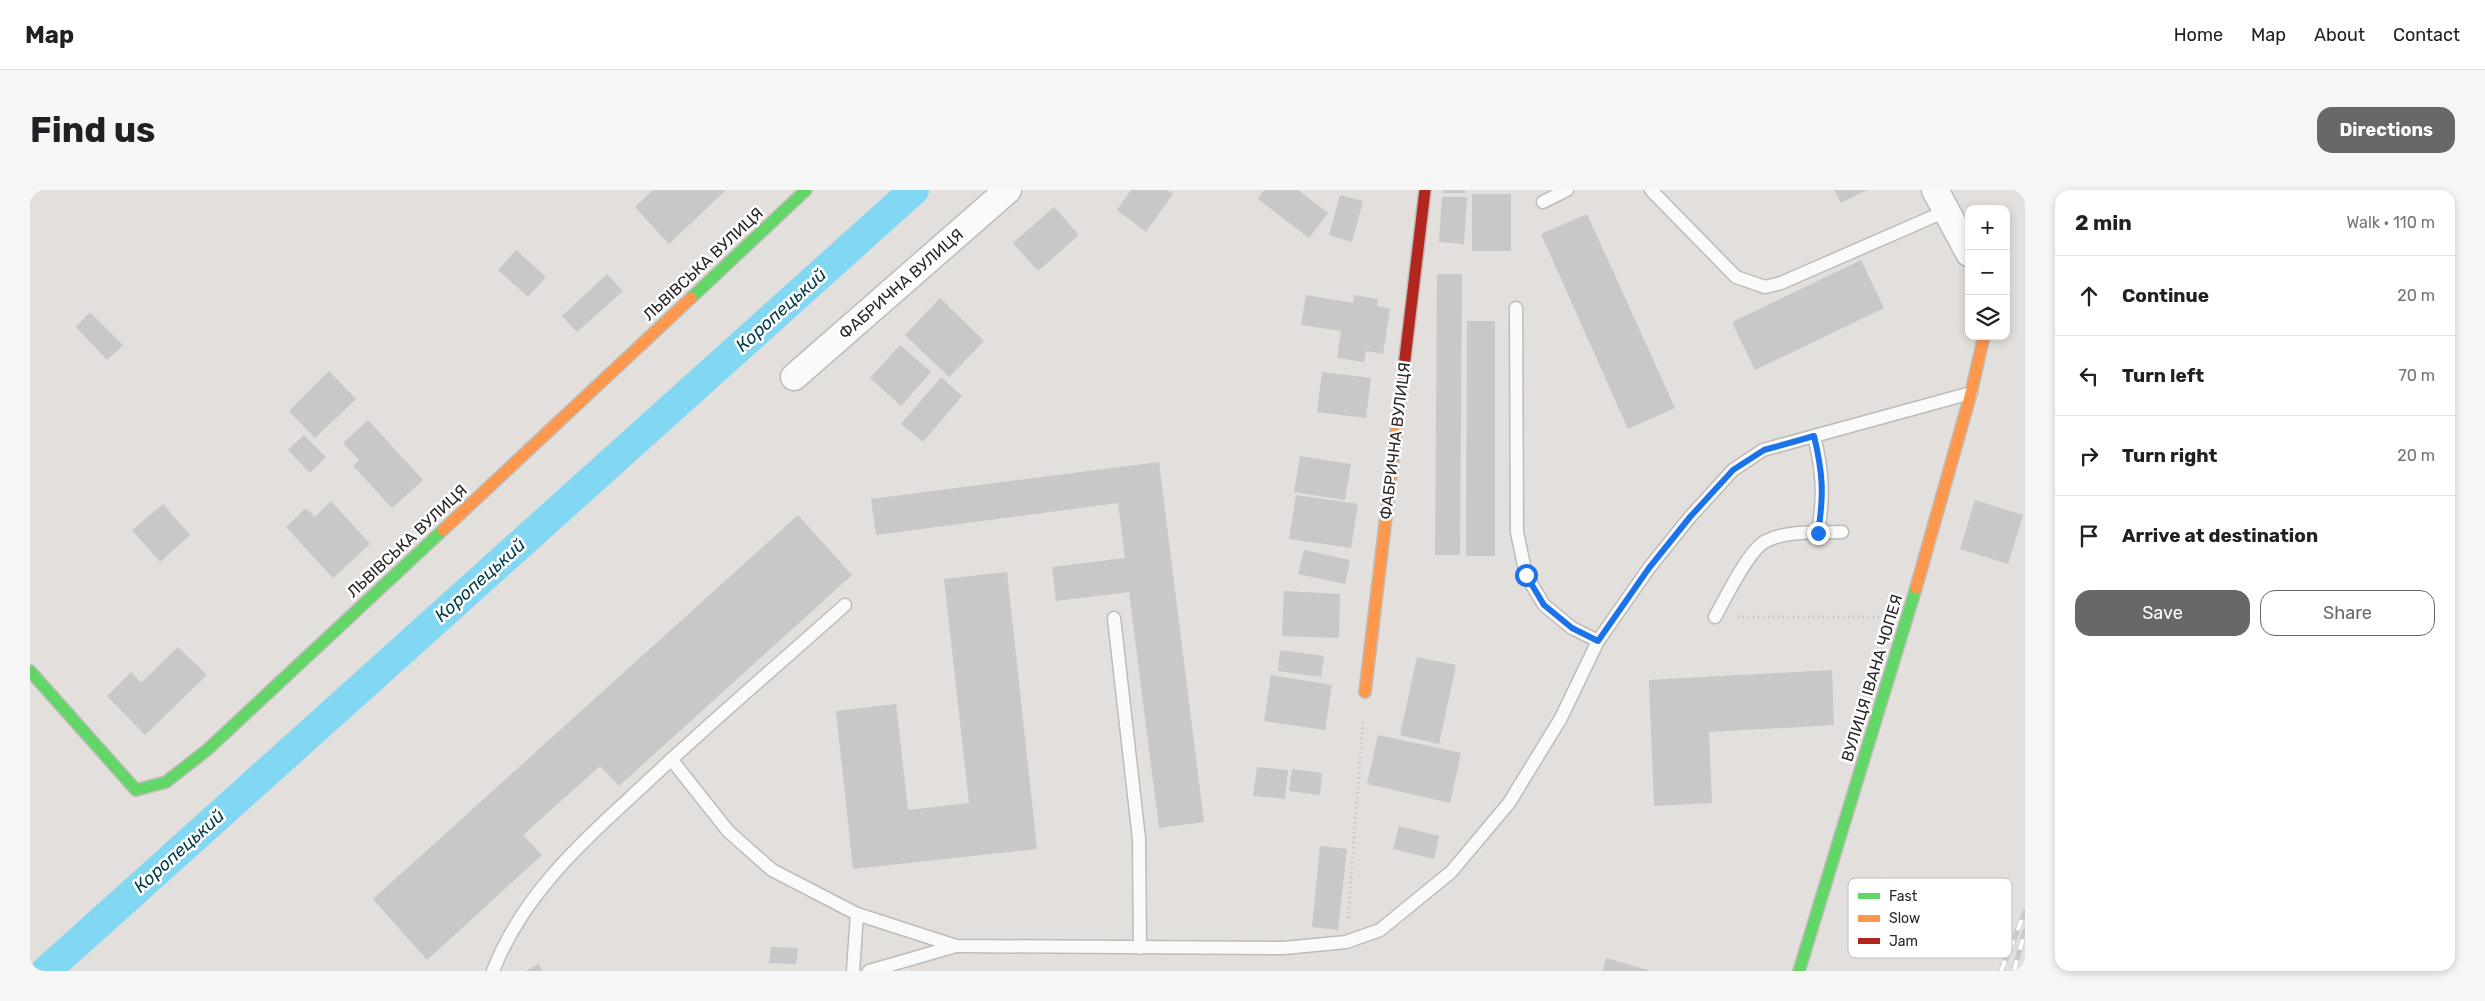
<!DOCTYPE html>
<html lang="en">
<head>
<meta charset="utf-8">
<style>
	body { margin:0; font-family:Rubik,sans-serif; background:#f6f6f6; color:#202124 }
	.controls { position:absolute; right:15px; top:15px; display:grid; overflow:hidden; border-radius:10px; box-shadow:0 2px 8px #0003 }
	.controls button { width:45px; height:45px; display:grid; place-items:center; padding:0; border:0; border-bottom:1px solid #e0e0e0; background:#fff; color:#202124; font:25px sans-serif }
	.stop { position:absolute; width:15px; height:15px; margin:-11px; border:4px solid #1a73e8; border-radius:50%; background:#fff }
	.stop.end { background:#1a73e8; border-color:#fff; box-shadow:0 1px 5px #0008 }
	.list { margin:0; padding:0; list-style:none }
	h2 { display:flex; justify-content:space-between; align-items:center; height:65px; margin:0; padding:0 20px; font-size:21px }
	h2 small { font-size:16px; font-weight:400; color:#757577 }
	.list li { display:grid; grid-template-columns:32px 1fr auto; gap:15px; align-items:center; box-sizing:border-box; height:80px; padding:0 20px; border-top:1px solid #e0e0e0 }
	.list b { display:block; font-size:19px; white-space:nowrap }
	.list em { font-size:16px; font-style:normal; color:#757577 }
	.actions { display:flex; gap:10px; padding:15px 20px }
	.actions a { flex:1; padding:11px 0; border:1px solid #6a6866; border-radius:15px; text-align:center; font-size:18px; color:#6a6866 }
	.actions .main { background:#6a6866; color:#fff }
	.icon { flex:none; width:28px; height:28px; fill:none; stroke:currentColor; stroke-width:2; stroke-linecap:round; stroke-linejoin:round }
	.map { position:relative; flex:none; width:1995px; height:781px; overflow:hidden; border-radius:15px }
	header { display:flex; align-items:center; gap:30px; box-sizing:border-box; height:70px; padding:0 25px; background:#fff; border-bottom:1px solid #e0e0e0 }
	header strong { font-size:24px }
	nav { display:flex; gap:28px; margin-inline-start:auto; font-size:18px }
	.intro { display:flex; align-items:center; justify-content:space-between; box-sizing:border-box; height:120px; padding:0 30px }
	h1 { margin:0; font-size:35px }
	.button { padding:12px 22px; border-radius:15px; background:#6a6866; color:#fff; font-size:18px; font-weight:700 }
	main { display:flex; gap:30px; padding:0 30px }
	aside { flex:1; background:#fff; border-radius:15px; box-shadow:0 2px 8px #0003 }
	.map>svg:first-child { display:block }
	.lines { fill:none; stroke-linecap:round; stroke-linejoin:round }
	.canal { stroke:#82d7f2; stroke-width:30 }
	.building { fill:#c9c7c7 }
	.lane-casing { stroke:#bebcb9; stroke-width:15 }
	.street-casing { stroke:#bebcb9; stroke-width:29 }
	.fast-casing { stroke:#bebcb9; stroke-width:14 }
	.slow-casing { stroke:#bebcb9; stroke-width:14 }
	.jam-casing { stroke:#bebcb9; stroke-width:14 }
	.path { stroke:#c0bfbd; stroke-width:3; stroke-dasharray:1 4; stroke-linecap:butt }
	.lane { stroke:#fbfafa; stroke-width:12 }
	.street { stroke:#fbfafa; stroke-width:26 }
	.fast { stroke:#63d668; stroke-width:11 }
	.slow { stroke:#ff974d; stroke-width:11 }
	.jam { stroke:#b3261e; stroke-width:11 }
	.rail-casing { stroke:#cacac8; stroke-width:5.5 }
	.rail { stroke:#fff; stroke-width:4; stroke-dasharray:11; stroke-linecap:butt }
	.route { stroke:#1a73e8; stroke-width:6 }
	.labels { text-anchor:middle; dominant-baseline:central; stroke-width:5; stroke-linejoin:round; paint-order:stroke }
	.street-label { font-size:16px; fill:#2a2826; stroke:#fff }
	.water-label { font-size:18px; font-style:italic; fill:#064050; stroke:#fff }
	.key { fill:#fff; stroke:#bfbebe; stroke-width:1 }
	.key-label { font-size:14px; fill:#2a2826 }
</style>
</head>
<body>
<header>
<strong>Map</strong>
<nav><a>Home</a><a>Map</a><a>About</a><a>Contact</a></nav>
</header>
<div class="intro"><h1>Find us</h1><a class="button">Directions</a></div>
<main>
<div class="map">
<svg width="1995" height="781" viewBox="0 0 1995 781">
	<rect width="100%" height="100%" fill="#e2dfdc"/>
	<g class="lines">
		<path class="canal" d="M16 781 884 0"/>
	</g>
	<g class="building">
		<path d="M623 0H696L639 54 605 17Z"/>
		<path d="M1101 0H1137L1143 4 1116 42 1087 20Z"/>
		<path d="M1234 0H1268L1298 23 1279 48 1228 9Z"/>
		<rect x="1413" y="0" width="22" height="3"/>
		<path d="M1804 0H1837L1811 13Z"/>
		<rect x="1442" y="4" width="39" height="57"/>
		<path d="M1310 5 1333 11 1322 52 1299 45Z"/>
		<path d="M1412 7H1437L1434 54 1409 52Z"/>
		<path d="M1024 17 1049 45 1008 81 983 53Z"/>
		<path d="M1557 24 1645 218 1598 239 1511 44Z"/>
		<path d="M486 60 516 87 498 107 468 80Z"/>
		<path d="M1831 70 1854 118 1725 180 1702 132Z"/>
		<path d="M577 84 593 101 547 142 532 126Z"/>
		<path d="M1407 84H1432L1430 365H1405Z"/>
		<path d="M1276 105 1323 113 1324 105 1348 109 1347 116 1360 119 1353 164 1336 161 1334 172 1307 168 1311 141 1271 135Z"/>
		<path d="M910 108 954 151 919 187 875 145Z"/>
		<path d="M60 122 93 155 77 170 46 137Z"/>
		<path d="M1437 131H1465V366H1436Z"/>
		<path d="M870 155 901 182 871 216 840 188Z"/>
		<path d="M299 181 326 209 285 248 259 221Z"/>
		<path d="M1292 182 1341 188 1336 228 1287 222Z"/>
		<path d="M911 187 932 206 893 252 871 234Z"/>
		<path d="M338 230 393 290 362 318 323 276 329 270 313 253Z"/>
		<path d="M274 245 296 267 280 283 258 260Z"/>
		<path d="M1270 266 1321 274 1315 310 1264 302Z"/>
		<path d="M1129 272 1174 632 1129 638 1099 402 1026 411 1022 377 1095 368 1088 313 846 345 841 309Z"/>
		<path d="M1266 305 1328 314 1321 358 1259 349Z"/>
		<path d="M1945 310 1993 325 1978 374 1930 359Z"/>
		<path d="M301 311 340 354 303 388 256 337 276 318 285 327Z"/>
		<path d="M133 314 160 345 130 372 102 340Z"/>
		<path d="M768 325 822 385 589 596 570 576 493 645 512 665 397 770 343 709Z"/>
		<path d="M1274 360 1320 370 1315 394 1268 384Z"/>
		<path d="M977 382 1007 659 823 679 806 521 866 514 878 620 939 613 914 389Z"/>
		<path d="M1254 401 1310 404 1309 448 1252 446Z"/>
		<path d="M148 457 177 485 115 545 77 506 101 482 111 493Z"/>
		<path d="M1250 460 1294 466 1291 487 1248 481Z"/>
		<path d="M1387 467 1426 475 1409 554 1370 545Z"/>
		<path d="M1802 480 1804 535 1679 542 1682 613 1624 616 1619 490Z"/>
		<path d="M1241 485 1302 495 1295 540 1234 531Z"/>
		<path d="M1348 545 1431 563 1420 613 1337 594Z"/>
		<path d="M1227 577 1258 580 1255 609 1223 606Z"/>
		<path d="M1262 579 1292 583 1290 605 1259 601Z"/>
		<path d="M1369 636 1409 646 1404 669 1363 659Z"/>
		<path d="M1290 656 1317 659 1308 740 1282 737Z"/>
		<path d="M741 757 768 758 766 774 739 773Z"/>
		<path d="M1576 768 1618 780V781H1573Z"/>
		<path d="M509 774 512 781H495Z"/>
	</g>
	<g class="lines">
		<g class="lane-casing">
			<g id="lane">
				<path d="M1621 0 1706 87 1735 97 1751 93 1916 21"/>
				<path d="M1513 12 1537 0"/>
				<path d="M1486 118 1487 342 1496 385 1514 415 1542 438 1568 451"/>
				<path d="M1784 246C1793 283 1794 305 1788 343"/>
				<path d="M1685 427C1695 409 1719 359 1736 351 1757 340 1789 343 1812 342"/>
				<path d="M1084 428 1109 649 1110 758"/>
				<path d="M641 569 698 641 742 680 827 724 926 756 1254 758 1316 752 1350 740 1421 682 1479 613 1531 528 1568 451 1619 378 1660 327 1703 280 1733 260 1941 203"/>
				<path d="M463 781C494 701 556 649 617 592 682 531 749 474 815 415"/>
				<path d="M823 781 827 724"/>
				<path d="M839 781 926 756"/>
			</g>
		</g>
		<g class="street-casing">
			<g id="street">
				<path d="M1905 0 1939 63"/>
				<path d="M764 187 978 0"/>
			</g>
		</g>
		<g class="fast-casing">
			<g id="fast">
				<path d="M661 108 776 0"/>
				<path d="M0 481 106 600 136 592 177 560 413 340"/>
				<path d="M1769 781 1886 398"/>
			</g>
		</g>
		<g class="slow-casing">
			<g id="slow">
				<path d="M413 340 661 108"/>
				<path d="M1886 398 1941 203 1954 146"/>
				<path d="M1335 502 1373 185"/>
			</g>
		</g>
		<g class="jam-casing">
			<path id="jam" d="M1373 185 1395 0"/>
		</g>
		<g class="path">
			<path d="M1708 427H1850"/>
			<path d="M1318 728 1333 530"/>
		</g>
		<use href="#lane" class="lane"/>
		<use href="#street" class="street"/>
		<use href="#fast" class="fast"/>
		<use href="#slow" class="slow"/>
		<use href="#jam" class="jam"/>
		<g class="rail-casing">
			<g id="rail">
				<path d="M1971 781 1995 722"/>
				<path d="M1984 781 1995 741"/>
			</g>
		</g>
		<use href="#rail" class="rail"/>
	</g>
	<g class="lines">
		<path class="route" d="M1496 385 1514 415 1542 438 1568 451 1619 378 1660 327 1703 280 1734 260 1784 246C1793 283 1794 305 1788 343"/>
	</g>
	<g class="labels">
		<g class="street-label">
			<text transform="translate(673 74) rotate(-43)">ЛЬВІВСЬКА ВУЛИЦЯ</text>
			<text transform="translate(871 94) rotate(-41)">ФАБРИЧНА ВУЛИЦЯ</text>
			<text transform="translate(1365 251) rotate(-83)">ФАБРИЧНА ВУЛИЦЯ</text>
			<text transform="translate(377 351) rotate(-43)">ЛЬВІВСЬКА ВУЛИЦЯ</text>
			<text transform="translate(1842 488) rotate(-73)">ВУЛИЦЯ ІВАНА ЧОПЕЯ</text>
		</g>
		<g class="water-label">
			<text transform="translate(751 120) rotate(-42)">Коропецький</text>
			<text transform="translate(450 390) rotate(-42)">Коропецький</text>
			<text transform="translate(149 661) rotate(-42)">Коропецький</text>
		</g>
	</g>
	<rect x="1818" y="688" width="164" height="80" rx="8" class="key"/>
	<rect x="1828" y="703" width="22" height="6" fill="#63d668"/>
	<rect x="1828" y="725" width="22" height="7" fill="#ff974d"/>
	<rect x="1828" y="748" width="22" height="6" fill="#b3261e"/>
	<g class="key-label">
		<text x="1859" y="711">Fast</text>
		<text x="1859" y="733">Slow</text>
		<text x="1859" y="756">Jam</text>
	</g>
</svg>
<div class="controls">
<button>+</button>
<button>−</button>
<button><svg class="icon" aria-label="layers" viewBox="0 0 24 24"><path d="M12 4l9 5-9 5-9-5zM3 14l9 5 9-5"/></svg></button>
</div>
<div class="stop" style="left:1496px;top:385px"></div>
<div class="stop end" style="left:1788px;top:343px"></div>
</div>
<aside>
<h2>2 min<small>Walk · 110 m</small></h2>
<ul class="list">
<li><svg class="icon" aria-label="ahead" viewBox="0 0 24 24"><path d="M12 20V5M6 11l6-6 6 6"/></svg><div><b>Continue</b></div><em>20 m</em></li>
<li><svg class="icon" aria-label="left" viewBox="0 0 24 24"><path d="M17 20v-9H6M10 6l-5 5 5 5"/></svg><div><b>Turn left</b></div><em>70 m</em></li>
<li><svg class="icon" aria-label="right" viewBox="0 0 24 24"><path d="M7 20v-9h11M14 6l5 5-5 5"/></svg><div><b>Turn right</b></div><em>20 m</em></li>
<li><svg class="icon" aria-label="arrive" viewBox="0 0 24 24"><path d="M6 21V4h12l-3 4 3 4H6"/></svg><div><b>Arrive at destination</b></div></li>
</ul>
<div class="actions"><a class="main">Save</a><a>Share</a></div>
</aside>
</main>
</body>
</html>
